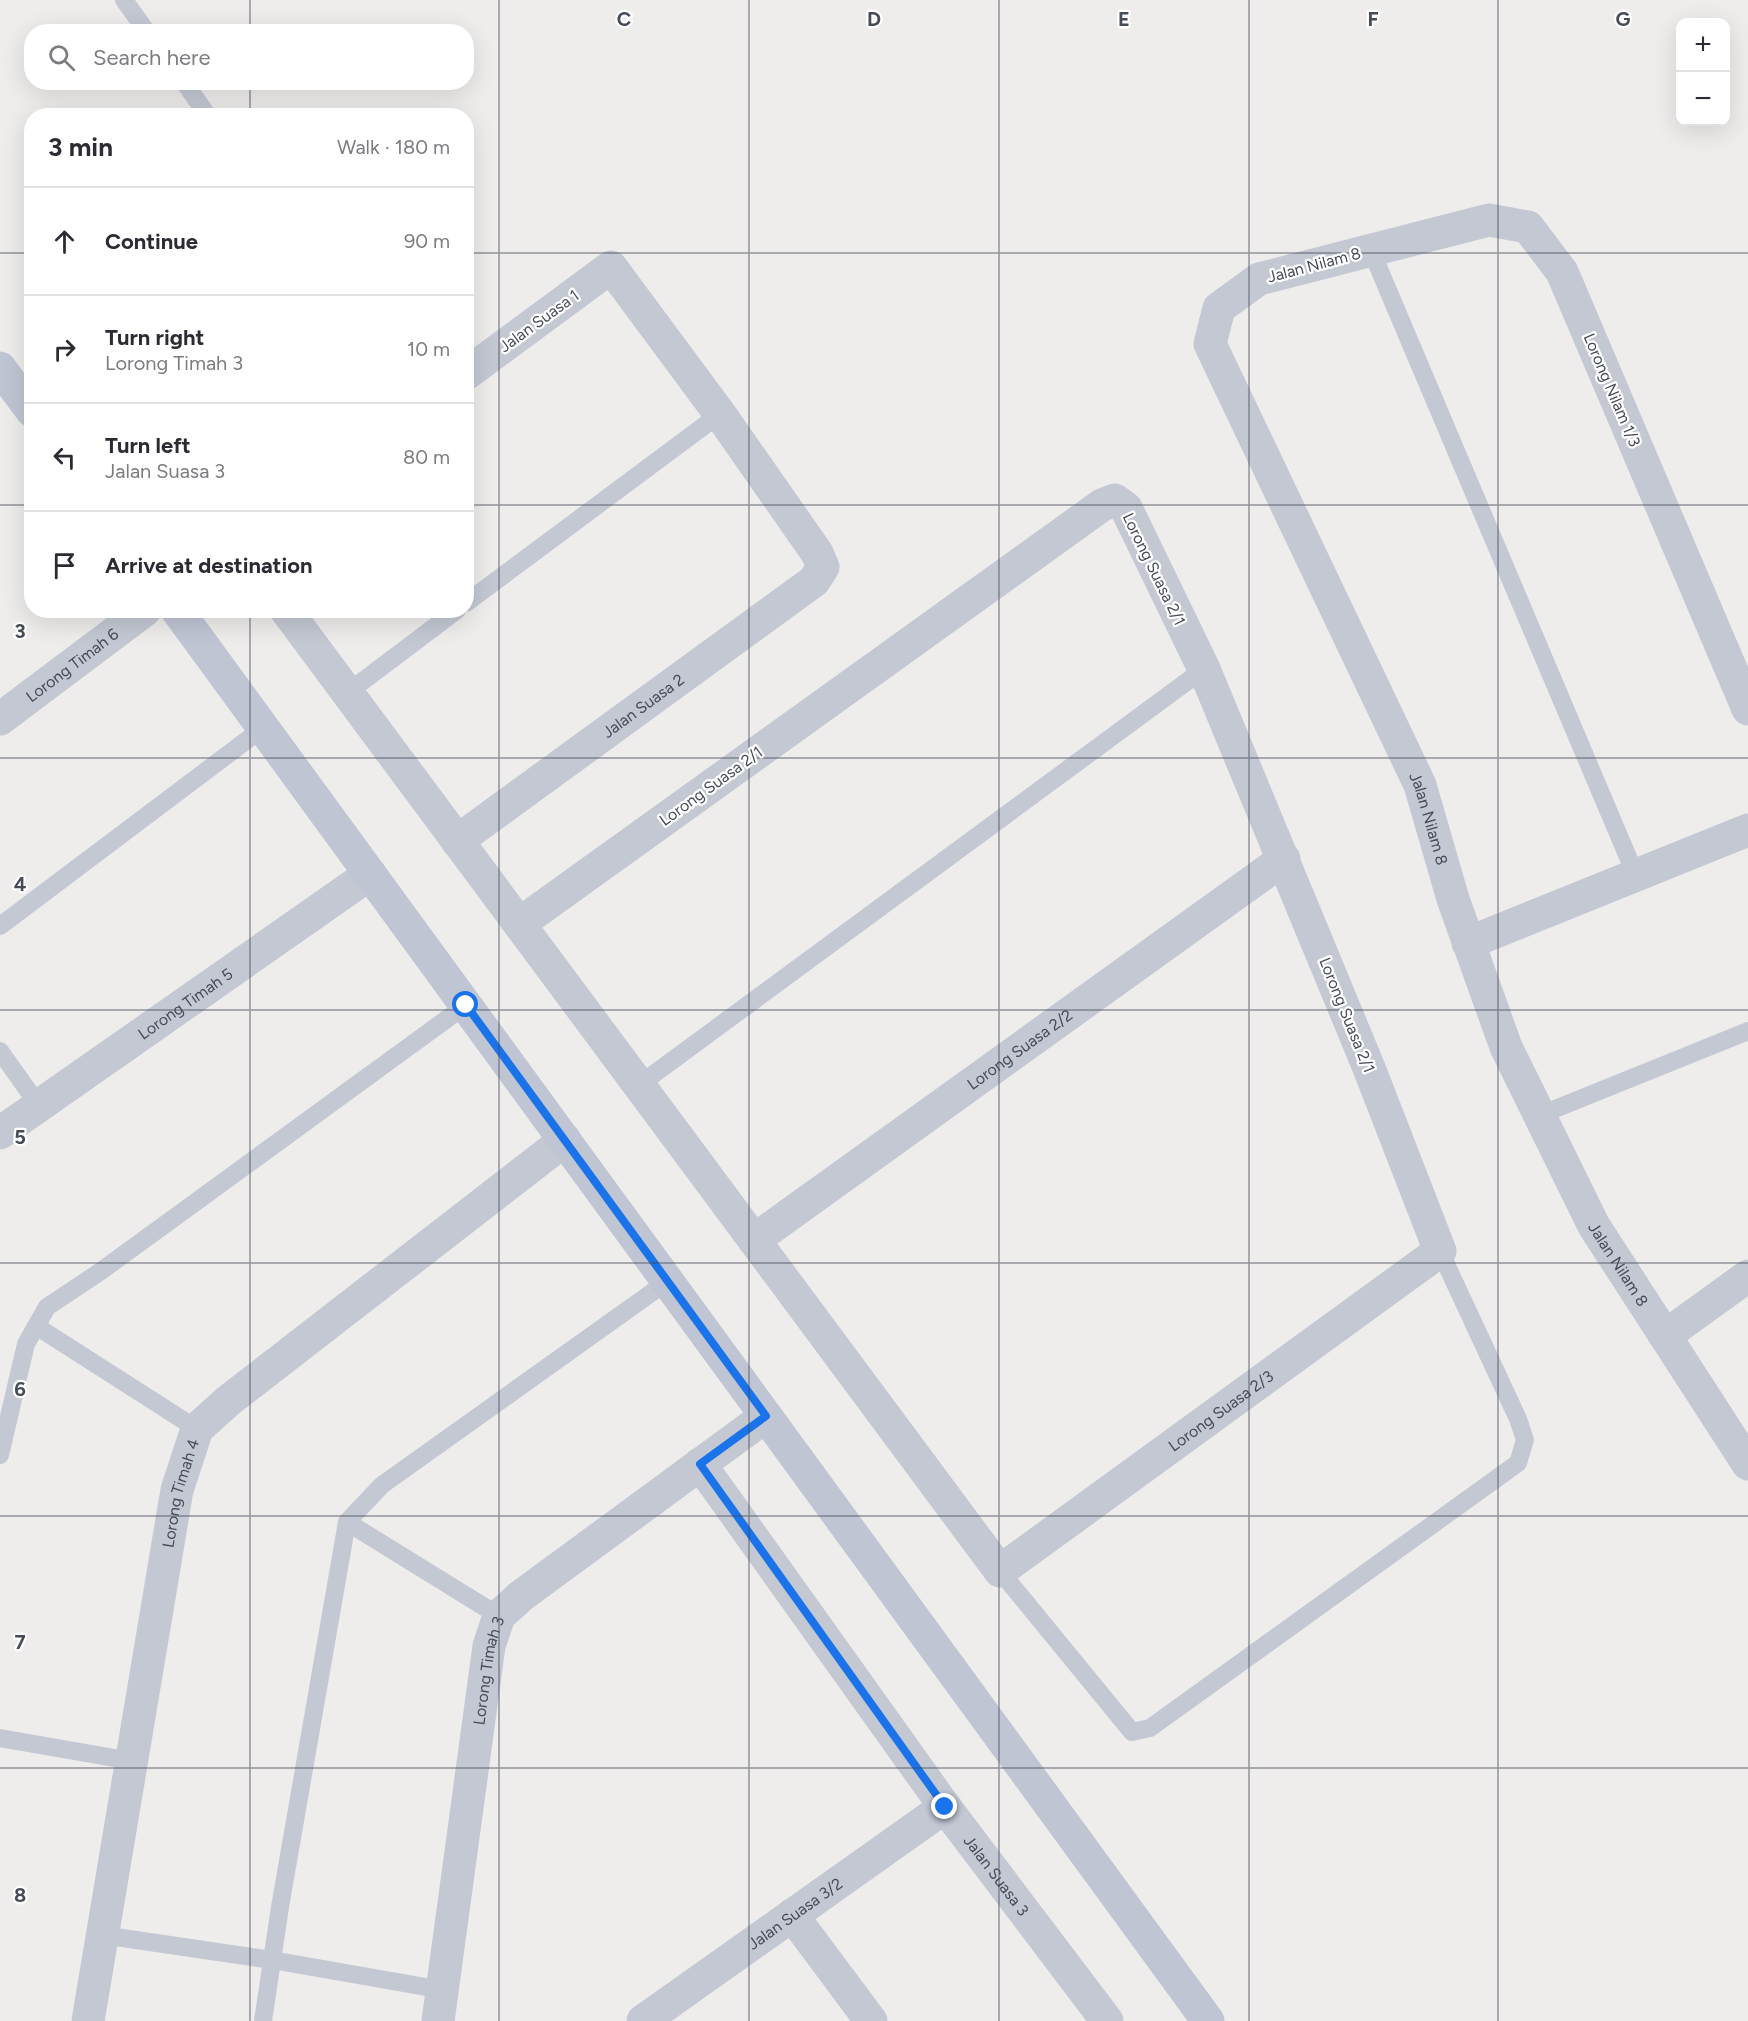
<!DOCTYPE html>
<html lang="en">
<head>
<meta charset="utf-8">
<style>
	body { margin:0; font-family:Figtree,sans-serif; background:#f7f7f7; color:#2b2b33 }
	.controls { position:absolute; right:18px; top:18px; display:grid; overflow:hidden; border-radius:12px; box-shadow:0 6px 24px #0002 }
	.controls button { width:54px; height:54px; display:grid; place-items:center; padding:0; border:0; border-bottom:2px solid #e1e1e2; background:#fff; color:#2b2b33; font:30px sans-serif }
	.stop { position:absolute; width:18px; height:18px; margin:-14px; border:4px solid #1a73e8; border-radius:50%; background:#fff }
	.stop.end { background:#1a73e8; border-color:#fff; box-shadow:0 2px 6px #0008 }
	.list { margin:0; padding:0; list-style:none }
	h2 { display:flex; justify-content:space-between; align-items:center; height:78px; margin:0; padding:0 24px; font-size:26px }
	h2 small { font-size:20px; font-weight:400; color:#7c7c81 }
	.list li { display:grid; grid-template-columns:39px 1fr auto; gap:18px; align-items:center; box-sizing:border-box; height:108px; padding:0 24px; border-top:2px solid #e1e1e2 }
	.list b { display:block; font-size:22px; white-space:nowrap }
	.list p { margin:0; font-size:20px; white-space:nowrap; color:#7c7c81 }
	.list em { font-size:20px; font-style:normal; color:#7c7c81 }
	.icon { flex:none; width:33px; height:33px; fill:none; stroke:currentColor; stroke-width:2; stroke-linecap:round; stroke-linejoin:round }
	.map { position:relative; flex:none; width:1748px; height:2021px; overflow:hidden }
	.search { position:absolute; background:#fff; box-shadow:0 6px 24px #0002; left:24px; top:24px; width:450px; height:66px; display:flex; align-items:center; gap:15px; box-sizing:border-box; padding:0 21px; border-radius:24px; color:#7c7c81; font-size:22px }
	.panel { position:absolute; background:#fff; box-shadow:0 6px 24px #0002; left:24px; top:108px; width:450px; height:510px; border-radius:24px }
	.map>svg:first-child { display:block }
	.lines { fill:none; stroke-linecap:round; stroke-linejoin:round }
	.lane { stroke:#c3c8d3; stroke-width:18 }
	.street { stroke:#c3c8d3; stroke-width:33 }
	.secondary { stroke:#c0c5d4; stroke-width:33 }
	.route { stroke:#1a73e8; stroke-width:8 }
	.grid { fill:none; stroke:#464b58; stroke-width:1.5; stroke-opacity:0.55 }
	.labels { text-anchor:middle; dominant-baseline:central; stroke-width:4.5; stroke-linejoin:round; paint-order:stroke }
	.street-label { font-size:16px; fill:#464b58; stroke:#fff }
	.grid-label { font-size:20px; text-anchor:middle; font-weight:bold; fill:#464b58; stroke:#fff; stroke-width:4.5; stroke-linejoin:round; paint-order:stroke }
</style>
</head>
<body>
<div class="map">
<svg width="1748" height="2021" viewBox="0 0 1748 2021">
	<rect width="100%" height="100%" fill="#efedec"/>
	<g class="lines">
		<g class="lane">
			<path d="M124 0 147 32"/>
			<path d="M184 82 208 116"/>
			<path d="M1371 250 1636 876"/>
			<path d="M466 603 720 414"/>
			<path d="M347 693 457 610"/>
			<path d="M0 926 263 728"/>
			<path d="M0 1051 39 1106"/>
			<path d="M639 1085 1204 669"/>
			<path d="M1540 1115 1748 1031"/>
			<path d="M36 1326 197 1429"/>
			<path d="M0 1455 26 1344 47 1307 101 1271 466 1005"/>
			<path d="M347 1522 499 1616"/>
			<path d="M1000 1571 1132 1732 1150 1728 1518 1463 1525 1440 1518 1419 1440 1251"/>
			<path d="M0 1738 132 1761"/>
			<path d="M102 1935 272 1960 443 1990"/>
			<path d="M263 2021 280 1907 347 1522 382 1485 668 1281"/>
		</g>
		<g class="street">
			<path id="s1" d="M286 610C524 931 762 1251 1000 1571L1440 1251 1369 1068 1204 669 1126 508 1115 500 1102 505 519 924"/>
			<path id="s2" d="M1748 709 1562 272 1528 227 1489 220 1259 279 1219 308 1210 344 1420 785 1453 899 1506 1047 1594 1226 1748 1464"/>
			<path id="s3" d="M0 719 145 610"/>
			<path id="s4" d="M457 841 814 581 823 567 817 553 720 414 611 267 466 374"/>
			<path d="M1468 943 1748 830"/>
			<path id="s5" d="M0 1133 370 874"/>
			<path id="s6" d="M754 1240 1284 859"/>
			<path d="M1665 1336 1748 1276"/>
			<path id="s7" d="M700 1464 945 1807 1107 2021"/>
			<path d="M792 1915 871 2021"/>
			<path id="s8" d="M88 2021 177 1490 197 1429 228 1401 565 1140"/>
			<path id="s9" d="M438 2021 489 1646 499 1616 521 1596 766 1416"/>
			<path id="s10" d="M643 2021 945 1807"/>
		</g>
		<g class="secondary">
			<path d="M0 368 32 411"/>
			<path d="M177 610 1208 2021"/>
		</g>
	</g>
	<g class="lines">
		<path class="route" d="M466 1005 766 1416 700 1464 945 1807"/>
	</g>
	<path class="grid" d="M250 0V32M499 0V2021M749 0V2021M999 0V2021M1249 0V2021M1498 0V2021M250 82V116M0 253H32M466 253H1748M0 505H32M466 505H1748M250 610V2021M0 758H1748M0 1010H1748M0 1263H1748M0 1516H1748M0 1768H1748"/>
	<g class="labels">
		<g class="street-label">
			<text transform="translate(1314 265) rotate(-15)">Jalan Nilam 8</text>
			<text transform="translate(539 321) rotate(-36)">Jalan Suasa 1</text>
			<text transform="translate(1612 390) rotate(67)">Lorong Nilam 1/3</text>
			<text transform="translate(1154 569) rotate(64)">Lorong Suasa 2/1</text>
			<text stroke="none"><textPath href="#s3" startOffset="90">Lorong Timah 6</textPath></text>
			<text stroke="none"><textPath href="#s4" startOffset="230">Jalan Suasa 2</textPath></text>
			<text transform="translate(711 786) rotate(-36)">Lorong Suasa 2/1</text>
			<text stroke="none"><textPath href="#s2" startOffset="1418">Jalan Nilam 8</textPath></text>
			<text stroke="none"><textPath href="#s5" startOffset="226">Lorong Timah 5</textPath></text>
			<text transform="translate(1347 1015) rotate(68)">Lorong Suasa 2/1</text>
			<text stroke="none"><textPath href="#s6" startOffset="327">Lorong Suasa 2/2</textPath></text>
			<text stroke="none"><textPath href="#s2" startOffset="1904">Jalan Nilam 8</textPath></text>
			<text stroke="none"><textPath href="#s1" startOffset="1470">Lorong Suasa 2/3</textPath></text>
			<text stroke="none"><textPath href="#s8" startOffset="536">Lorong Timah 4</textPath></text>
			<text stroke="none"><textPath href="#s9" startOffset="354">Lorong Timah 3</textPath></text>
			<text stroke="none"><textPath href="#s7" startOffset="507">Jalan Suasa 3</textPath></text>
			<text stroke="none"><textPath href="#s10" startOffset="186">Jalan Suasa 3/2</textPath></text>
		</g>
	</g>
	<g class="grid-label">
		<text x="624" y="26">C</text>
		<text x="874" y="26">D</text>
		<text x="1124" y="26">E</text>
		<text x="1373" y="26">F</text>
		<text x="1623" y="26">G</text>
		<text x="20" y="638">3</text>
		<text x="20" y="891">4</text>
		<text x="20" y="1144">5</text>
		<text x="20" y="1396">6</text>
		<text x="20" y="1649">7</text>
		<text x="20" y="1902">8</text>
	</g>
</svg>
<div class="controls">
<button>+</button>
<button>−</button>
</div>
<div class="stop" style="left:466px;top:1005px"></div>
<div class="stop end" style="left:945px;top:1807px"></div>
<div class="search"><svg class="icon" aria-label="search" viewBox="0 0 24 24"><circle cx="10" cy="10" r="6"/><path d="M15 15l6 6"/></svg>Search here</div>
<section class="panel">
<h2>3 min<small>Walk · 180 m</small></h2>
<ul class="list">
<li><svg class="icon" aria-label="ahead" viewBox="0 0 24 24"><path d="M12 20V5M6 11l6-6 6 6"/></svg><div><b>Continue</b></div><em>90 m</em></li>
<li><svg class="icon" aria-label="right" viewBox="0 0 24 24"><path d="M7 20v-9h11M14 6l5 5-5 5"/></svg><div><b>Turn right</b><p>Lorong Timah 3</p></div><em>10 m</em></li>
<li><svg class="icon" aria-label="left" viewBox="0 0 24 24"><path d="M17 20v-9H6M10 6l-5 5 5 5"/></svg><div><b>Turn left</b><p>Jalan Suasa 3</p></div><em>80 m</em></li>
<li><svg class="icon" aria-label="arrive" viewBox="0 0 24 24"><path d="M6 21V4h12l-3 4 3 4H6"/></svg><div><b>Arrive at destination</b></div></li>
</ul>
</section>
</div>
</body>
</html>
